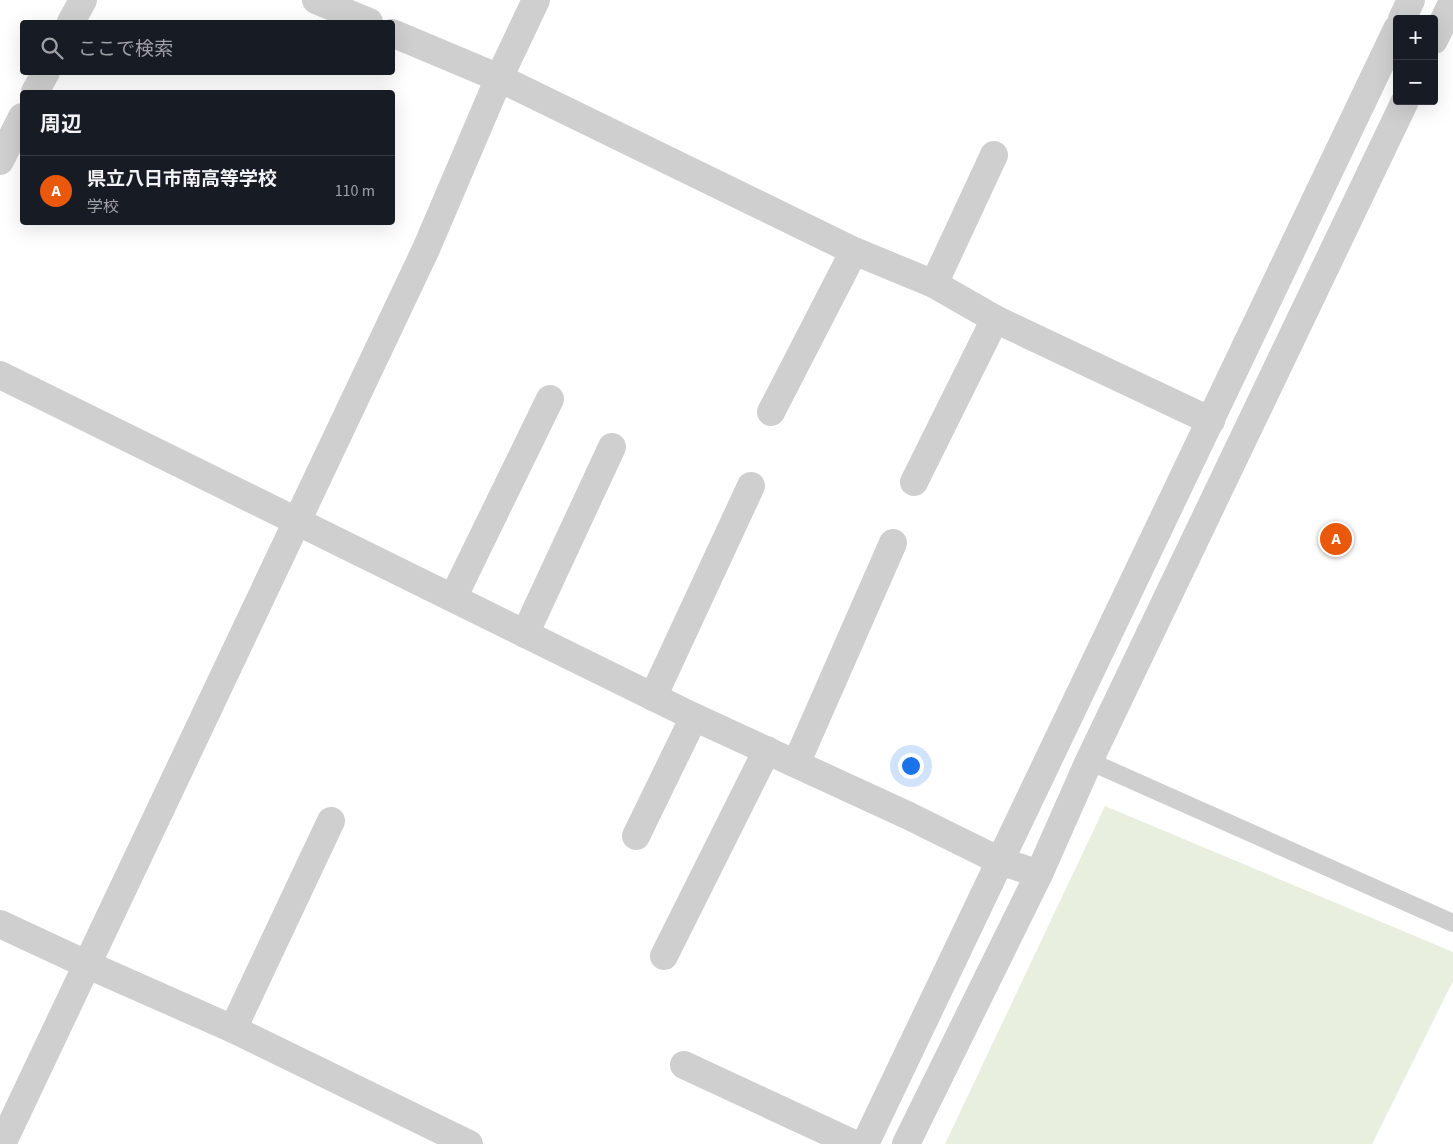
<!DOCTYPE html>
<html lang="ja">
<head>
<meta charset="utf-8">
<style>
	body { margin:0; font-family:"Source Sans 3","Noto Sans JP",sans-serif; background:#242831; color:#f1f3f6 }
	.controls { position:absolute; right:15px; top:15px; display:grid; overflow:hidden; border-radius:5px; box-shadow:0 5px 20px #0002 }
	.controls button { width:45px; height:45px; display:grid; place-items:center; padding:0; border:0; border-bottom:1px solid #363941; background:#171b24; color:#f1f3f6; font:25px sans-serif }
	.you { position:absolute; left:910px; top:765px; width:18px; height:18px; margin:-12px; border:4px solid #fff; border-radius:50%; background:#1a73e8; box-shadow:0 0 0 8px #1a73e833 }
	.badge { display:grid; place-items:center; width:32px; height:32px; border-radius:50%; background:#ea580c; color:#fff; font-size:16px; font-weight:700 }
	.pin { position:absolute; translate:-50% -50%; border:2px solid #fff; box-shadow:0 1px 5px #0006 }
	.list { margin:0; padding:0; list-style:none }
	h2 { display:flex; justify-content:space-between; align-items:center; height:65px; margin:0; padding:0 20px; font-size:21px }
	h2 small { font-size:16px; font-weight:400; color:#9ea1a6 }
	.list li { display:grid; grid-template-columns:32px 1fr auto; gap:15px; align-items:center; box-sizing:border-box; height:70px; padding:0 20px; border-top:1px solid #363941 }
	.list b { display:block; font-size:19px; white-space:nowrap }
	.list p { margin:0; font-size:16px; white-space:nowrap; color:#9ea1a6 }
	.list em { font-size:16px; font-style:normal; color:#9ea1a6 }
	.icon { flex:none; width:28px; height:28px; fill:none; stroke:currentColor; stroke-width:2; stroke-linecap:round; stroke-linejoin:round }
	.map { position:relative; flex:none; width:1453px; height:1144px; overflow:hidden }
	.search { position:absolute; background:#171b24; box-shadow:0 5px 20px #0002; left:20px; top:20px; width:375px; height:55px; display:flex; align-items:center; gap:12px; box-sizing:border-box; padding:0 18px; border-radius:5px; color:#9ea1a6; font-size:19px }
	.panel { position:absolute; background:#171b24; box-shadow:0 5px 20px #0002; left:20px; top:90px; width:375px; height:135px; border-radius:5px }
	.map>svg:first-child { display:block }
	.green { fill:#e8efdf }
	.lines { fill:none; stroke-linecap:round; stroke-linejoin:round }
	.service { stroke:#cfcfcf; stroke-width:18 }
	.minor { stroke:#cfcfcf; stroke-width:28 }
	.tertiary { stroke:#cfcfcf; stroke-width:28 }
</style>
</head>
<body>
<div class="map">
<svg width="1453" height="1144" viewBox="0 0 1453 1144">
	<rect width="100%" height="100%" fill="#fff"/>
	<path class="green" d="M1105 806 1453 952V981L1372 1144H945Z"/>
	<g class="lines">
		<path class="service" d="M1089 761 1453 923"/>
		<g class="minor">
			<path d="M316 0 369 22"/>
			<path d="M71 22 83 0"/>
			<path d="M392 33 499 78 854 251 934 284 995 319 1211 421"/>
			<path d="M35 92 46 72"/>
			<path d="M0 161 22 117"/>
			<path d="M934 284 994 155"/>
			<path d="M0 375 694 717 909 816 1000 861 1039 874"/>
			<path d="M771 412 854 251"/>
			<path d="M914 482 995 319"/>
			<path d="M453 598 550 399"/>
			<path d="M525 634 612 447"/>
			<path d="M653 697 751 486"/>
			<path d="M796 764 893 543"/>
			<path d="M636 836 694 717"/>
			<path d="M0 924 86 964 233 1029 469 1144"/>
			<path d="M664 956 767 750"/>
			<path d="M233 1029 331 821"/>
			<path d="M684 1065 854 1144"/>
			<path d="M2 1144 426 249 499 78 536 0"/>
		</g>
		<g class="tertiary">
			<path d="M1402 19 1411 0"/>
			<path d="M1434 40 1453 1"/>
			<path d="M865 1144 1397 29"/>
			<path d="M906 1144 1039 874 1089 761 1405 101"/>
		</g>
	</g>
</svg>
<div class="controls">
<button>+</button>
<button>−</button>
</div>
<div class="you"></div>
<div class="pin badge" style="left:1336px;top:539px">A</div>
<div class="search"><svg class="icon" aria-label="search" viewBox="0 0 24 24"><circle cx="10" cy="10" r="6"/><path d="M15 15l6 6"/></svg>ここで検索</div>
<section class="panel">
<h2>周辺<small></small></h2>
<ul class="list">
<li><span class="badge">A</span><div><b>県立八日市南高等学校</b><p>学校</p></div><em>110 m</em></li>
</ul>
</section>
</div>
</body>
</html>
